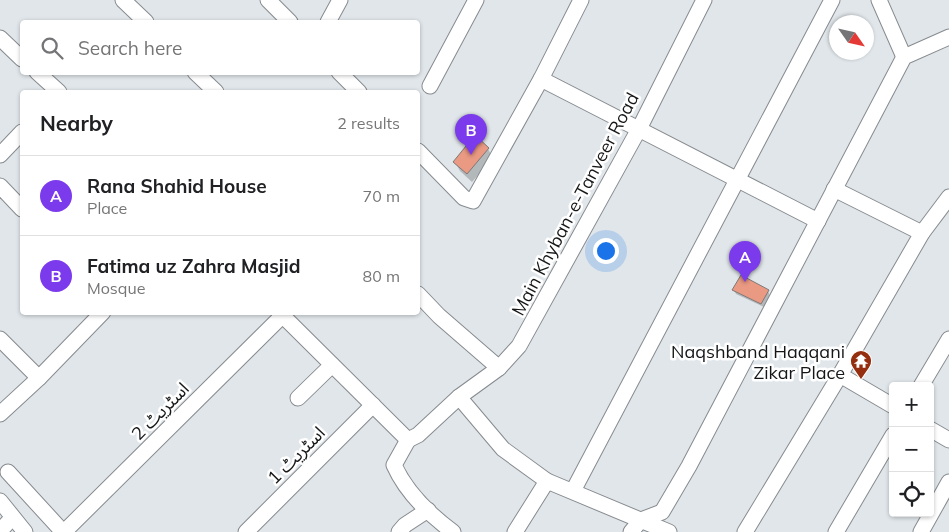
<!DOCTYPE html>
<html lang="en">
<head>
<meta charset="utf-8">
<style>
	body { margin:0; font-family:Mulish,"Noto Sans Arabic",sans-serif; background:#f2f2f2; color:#202124 }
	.controls { position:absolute; right:15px; bottom:15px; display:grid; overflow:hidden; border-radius:5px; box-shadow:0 1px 4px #0004 }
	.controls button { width:45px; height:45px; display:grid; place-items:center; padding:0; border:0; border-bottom:1px solid #e0e0e0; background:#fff; color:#202124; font:25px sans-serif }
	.compass { position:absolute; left:829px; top:15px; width:45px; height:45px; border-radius:50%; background:#fff; box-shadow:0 1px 4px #0004; rotate:124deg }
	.you { position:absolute; left:605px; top:250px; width:18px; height:18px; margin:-12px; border:4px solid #fff; border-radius:50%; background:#1a73e8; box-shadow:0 0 0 8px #1a73e833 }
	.badge { display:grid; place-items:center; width:32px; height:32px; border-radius:50%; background:#7c3aed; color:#fff; font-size:16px; font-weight:700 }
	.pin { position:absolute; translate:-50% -41px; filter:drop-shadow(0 1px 2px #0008) }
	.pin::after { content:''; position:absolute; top:26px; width:18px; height:15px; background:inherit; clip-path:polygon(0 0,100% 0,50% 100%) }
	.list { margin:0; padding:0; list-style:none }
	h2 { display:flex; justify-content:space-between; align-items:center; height:65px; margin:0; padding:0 20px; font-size:21px }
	h2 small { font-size:16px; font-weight:400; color:#757577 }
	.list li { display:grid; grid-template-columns:32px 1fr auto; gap:15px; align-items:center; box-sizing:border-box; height:80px; padding:0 20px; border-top:1px solid #e0e0e0 }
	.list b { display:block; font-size:19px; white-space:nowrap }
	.list p { margin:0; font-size:16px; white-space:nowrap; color:#757577 }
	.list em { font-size:16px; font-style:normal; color:#757577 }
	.icon { flex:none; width:28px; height:28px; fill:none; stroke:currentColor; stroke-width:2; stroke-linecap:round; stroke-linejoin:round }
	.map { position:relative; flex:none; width:949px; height:532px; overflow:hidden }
	.search { position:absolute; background:#fff; box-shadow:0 1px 4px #0004; left:20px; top:20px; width:400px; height:55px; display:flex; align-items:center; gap:12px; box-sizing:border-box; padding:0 18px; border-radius:5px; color:#757577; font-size:19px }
	.panel { position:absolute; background:#fff; box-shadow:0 1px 4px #0004; left:20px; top:90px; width:400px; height:225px; border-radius:5px }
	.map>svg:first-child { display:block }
	.shadow { fill:#0003 }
	.building { fill:#ea9982; stroke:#7f7977 }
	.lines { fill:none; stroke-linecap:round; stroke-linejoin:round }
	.street-casing { stroke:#878b8f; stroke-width:17 }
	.street { stroke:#fff; stroke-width:15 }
	.labels { text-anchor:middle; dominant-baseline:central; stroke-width:5; stroke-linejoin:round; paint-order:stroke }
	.street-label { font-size:18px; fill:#141617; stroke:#fff }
	.poi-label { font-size:18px; fill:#141617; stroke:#fff; text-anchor:end }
</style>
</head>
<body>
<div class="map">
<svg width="949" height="532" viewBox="0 0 949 532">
	<rect width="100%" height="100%" fill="#e0e6ea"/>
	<g class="shadow">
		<path d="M488 149 493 158 472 182 460 171 455 162Z"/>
		<path d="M734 290 768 291 770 296 764 307 736 294Z"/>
	</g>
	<g class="building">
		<path d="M475 135 489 148 467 174 453 162Z"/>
		<path d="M741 275 769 290 761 304 732 290Z"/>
	</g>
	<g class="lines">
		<g class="street-casing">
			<g id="street">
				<path d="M123 0 146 22"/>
				<path d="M268 0 290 22"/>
				<path d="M879 0 904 57"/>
				<path d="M328 22 340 0"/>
				<path d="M0 38 22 59"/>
				<path d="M37 72 59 92"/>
				<path d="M195 72 216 92"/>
				<path d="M339 72 359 92"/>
				<path d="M541 79 818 221"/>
				<path d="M430 86 476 0"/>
				<path d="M418 151 464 198 473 201 541 79 581 0"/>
				<path d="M0 155 22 132"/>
				<path d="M0 186 22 209"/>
				<path d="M834 189 922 233"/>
				<path d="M418 294 439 316 499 368"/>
				<path d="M279 312 408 440"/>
				<path d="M0 339 39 378"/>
				<path d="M840 375 893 406"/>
				<path d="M921 386 949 339"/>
				<path d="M459 397 503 449 547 481 669 532"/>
				<path d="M298 398 332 365"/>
				<path d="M0 414 39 378 103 312"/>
				<path d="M930 429 949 440"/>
				<path d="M408 440 418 435 459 397 499 368 519 346 639 129 704 0"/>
				<path d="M408 440 394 465C406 492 430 515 453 532"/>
				<path d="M8 472 63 532"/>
				<path d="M573 491 832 0"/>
				<path d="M0 501 25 532"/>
				<path d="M0 531 12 518"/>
				<path d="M64 532 282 316"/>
				<path d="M246 532 373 405"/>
				<path d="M399 532 405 525 428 510"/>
				<path d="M515 532 547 481"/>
				<path d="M631 532 641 520 662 512 689 466 904 57 949 37"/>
				<path d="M745 532 840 375 922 233 949 197"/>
				<path d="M836 532 893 435"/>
				<path d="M921 532 949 482"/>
			</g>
		</g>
		<use href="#street" class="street"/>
	</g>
	<defs>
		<g id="temple-pin" transform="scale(1.125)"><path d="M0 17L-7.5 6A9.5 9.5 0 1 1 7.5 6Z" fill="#952e0e" stroke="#fff"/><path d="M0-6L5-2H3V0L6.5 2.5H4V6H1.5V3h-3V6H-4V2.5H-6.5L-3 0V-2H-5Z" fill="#fff"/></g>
	</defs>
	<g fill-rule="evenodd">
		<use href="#temple-pin" x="861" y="361"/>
	</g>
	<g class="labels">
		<g class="street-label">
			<text transform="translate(575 204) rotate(-62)">Main Khyban-e-Tanveer Road</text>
			<text transform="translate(160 411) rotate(-45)">اسٹریٹ 2</text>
			<text transform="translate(296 455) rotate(-45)">اسٹریٹ 1</text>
		</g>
		<g class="poi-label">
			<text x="845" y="351">Naqshband Haqqani<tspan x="845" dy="21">Zikar Place</tspan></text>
		</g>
	</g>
</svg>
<div class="controls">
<button>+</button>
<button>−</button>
<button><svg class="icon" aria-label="locate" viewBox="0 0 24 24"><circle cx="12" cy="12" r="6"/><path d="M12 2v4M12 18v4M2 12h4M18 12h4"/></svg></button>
</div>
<svg class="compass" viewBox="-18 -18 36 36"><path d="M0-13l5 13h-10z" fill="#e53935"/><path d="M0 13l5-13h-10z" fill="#757577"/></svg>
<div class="you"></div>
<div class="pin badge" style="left:745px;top:282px">A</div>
<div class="pin badge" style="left:471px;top:155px">B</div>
<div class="search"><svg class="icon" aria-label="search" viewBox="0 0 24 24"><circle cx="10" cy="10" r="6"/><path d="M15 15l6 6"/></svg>Search here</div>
<section class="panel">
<h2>Nearby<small>2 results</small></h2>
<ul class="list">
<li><span class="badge">A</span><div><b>Rana Shahid House</b><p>Place</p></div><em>70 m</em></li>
<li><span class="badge">B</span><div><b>Fatima uz Zahra Masjid</b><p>Mosque</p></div><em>80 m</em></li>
</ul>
</section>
</div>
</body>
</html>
